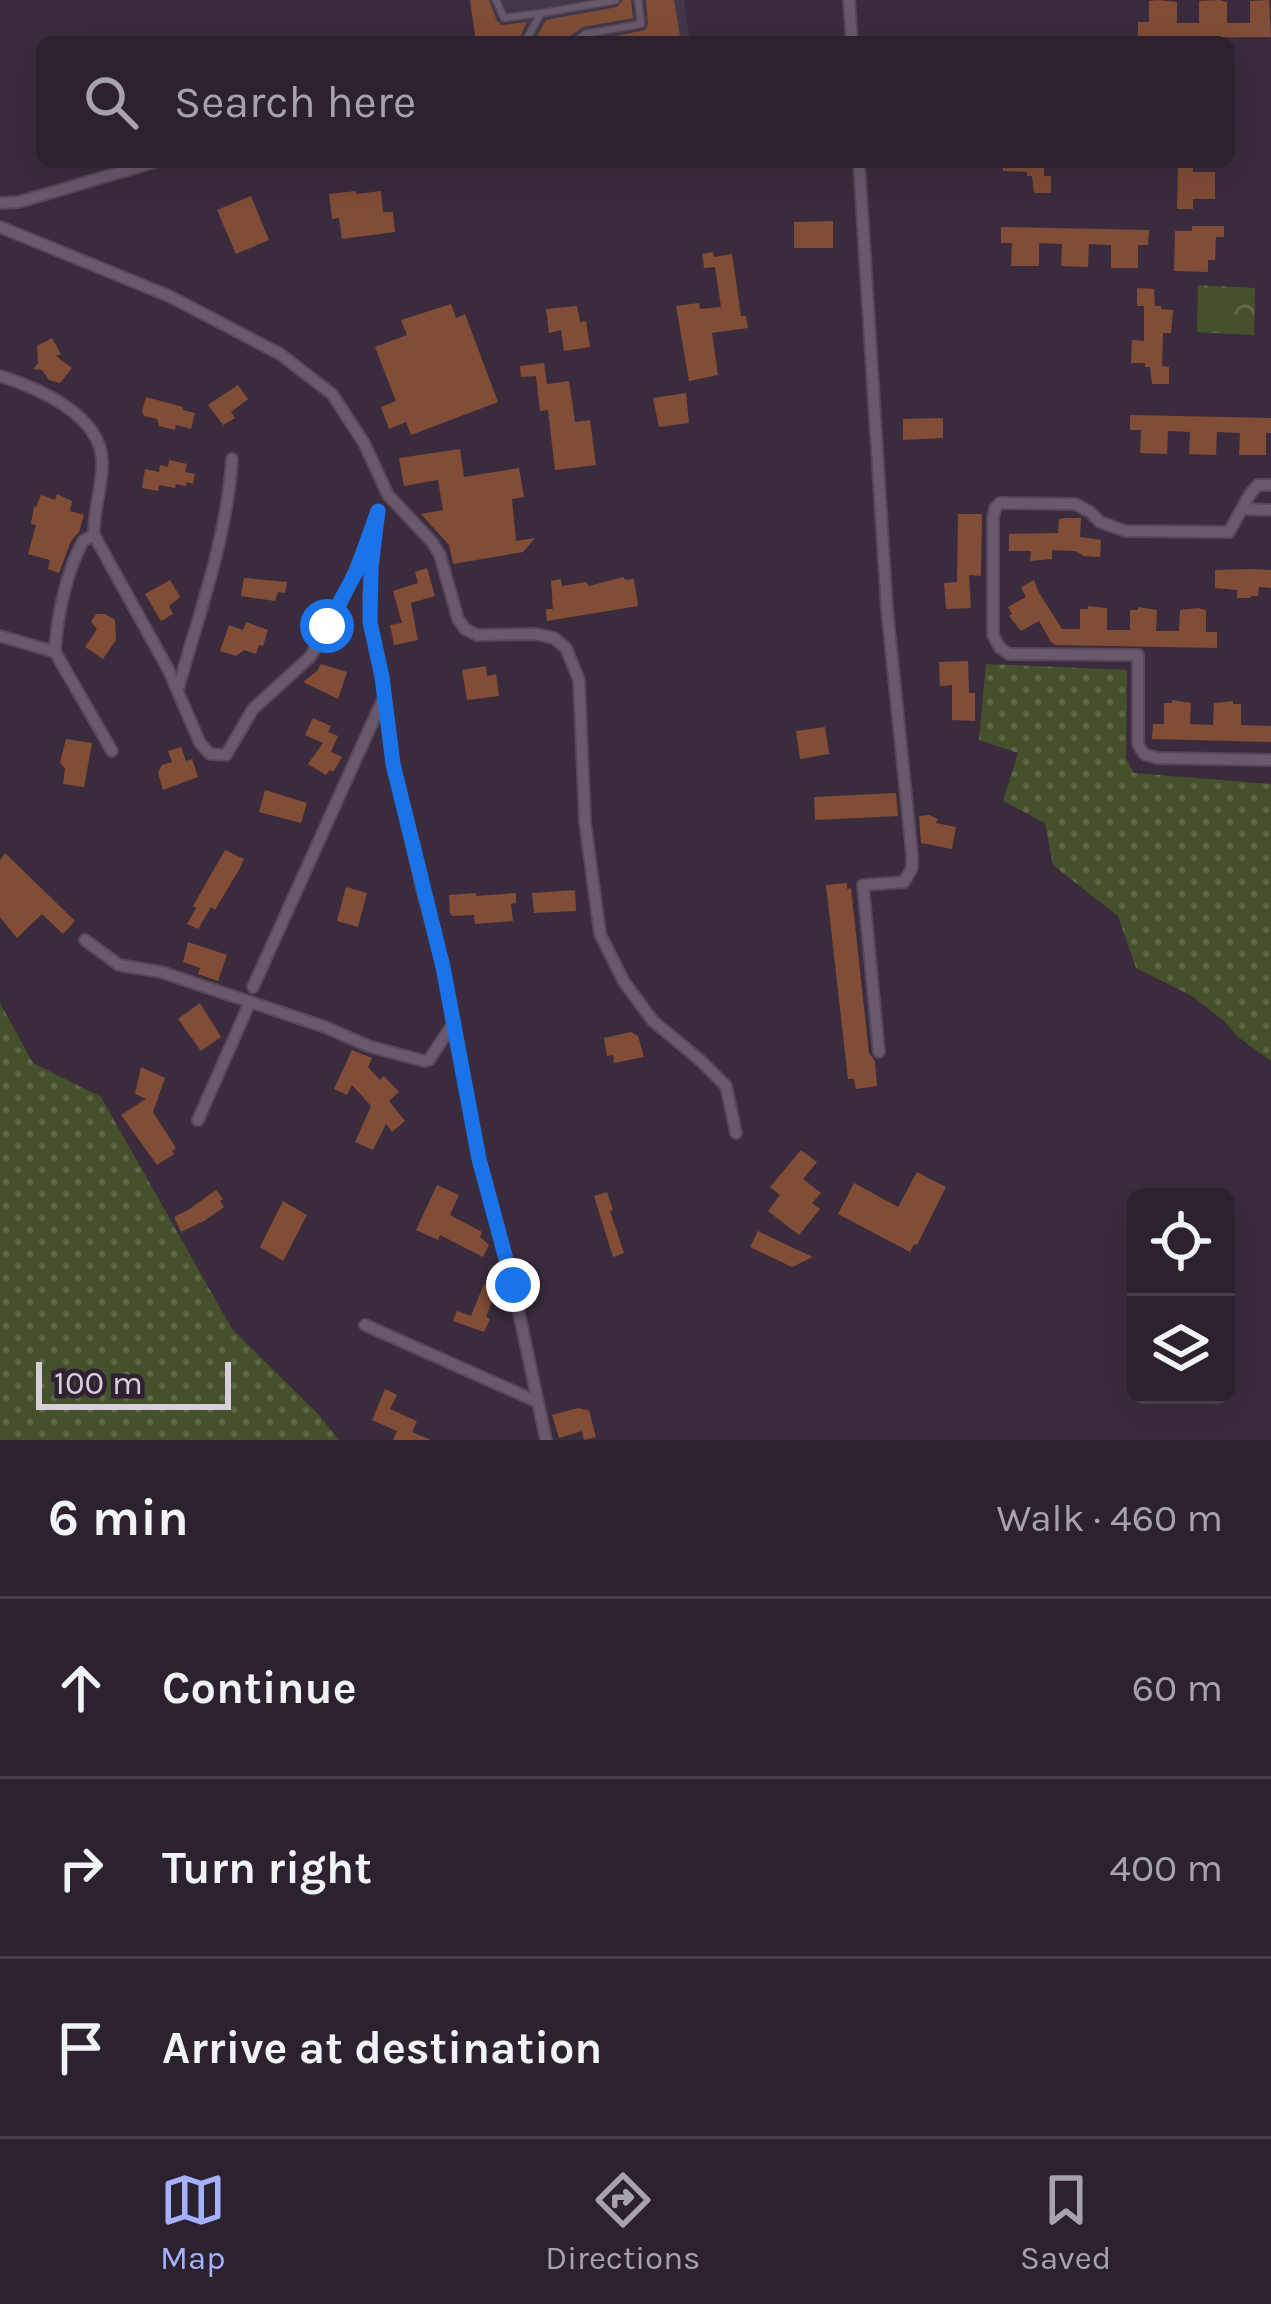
<!DOCTYPE html>
<html lang="en">
<head>
<meta charset="utf-8">
<style>
	body { margin:0; font-family:Karla,sans-serif; background:#342936; color:#f1f3f6 }
	.controls { position:absolute; right:36px; bottom:36px; display:grid; overflow:hidden; border-radius:18px; box-shadow:0 12px 48px #0002 }
	.controls button { width:108px; height:108px; display:grid; place-items:center; padding:0; border:0; border-bottom:3px solid #483e4a; background:#2c212e; color:#f1f3f6; font:60px sans-serif }
	.scale { position:absolute; left:36px; bottom:30px; width:195px; box-sizing:border-box; padding-left:12px; border:6px solid #d9cfdb; border-top:0; font-size:33px; line-height:42px; white-space:nowrap; color:#d9cfdb; -webkit-text-stroke:9px #302233; paint-order:stroke }
	.stop { position:absolute; width:36px; height:36px; margin:-27px; border:9px solid #1a73e8; border-radius:50%; background:#fff }
	.stop.end { background:#1a73e8; border-color:#fff; box-shadow:0 3px 12px #0008 }
	.list { margin:0; padding:0; list-style:none }
	h2 { display:flex; justify-content:space-between; align-items:center; height:156px; margin:0; padding:0 48px; font-size:51px }
	h2 small { font-size:39px; font-weight:400; color:#a6a3aa }
	.list li { display:grid; grid-template-columns:78px 1fr auto; gap:36px; align-items:center; box-sizing:border-box; height:180px; padding:0 48px; border-top:3px solid #483e4a }
	.list b { display:block; font-size:45px; white-space:nowrap }
	.list em { font-size:39px; font-style:normal; color:#a6a3aa }
	.icon { flex:none; width:66px; height:66px; fill:none; stroke:currentColor; stroke-width:2; stroke-linecap:round; stroke-linejoin:round }
	.map { position:relative; flex:none; width:1271px; height:1440px; overflow:hidden }
	.search { position:absolute; background:#2c212e; box-shadow:0 12px 48px #0002; left:36px; right:36px; top:36px; height:132px; display:flex; align-items:center; gap:30px; box-sizing:border-box; padding:0 42px; border-radius:18px; color:#a6a3aa; font-size:45px }
	.sheet { height:696px; background:#2c212e }
	nav { display:flex; justify-content:space-around; align-items:center; box-sizing:border-box; height:168px; border-top:3px solid #483e4a; background:#2c212e; font-size:33px; color:#a6a3aa }
	nav a { display:grid; justify-items:center; gap:6px }
	nav .on { color:#a6b1fc }
	.map>svg:first-child { display:block }
	.commercial { fill:#433847 }
	.grass { fill:url(#grass-dots) }
	.park { fill:url(#park-crowns) }
	.building { fill:#814d36 }
	.lines { fill:none; stroke-linecap:round; stroke-linejoin:round }
	.lane-casing { stroke:#554857; stroke-width:9 }
	.street-casing { stroke:#554857; stroke-width:14 }
	.lane { stroke:#69596c; stroke-width:6 }
	.street { stroke:#69596c; stroke-width:10 }
	.route { stroke:#1a73e8; stroke-width:15 }
</style>
</head>
<body>
<div class="map">
<svg width="1271" height="1440" viewBox="0 0 1271 1440">
	<defs>
		<pattern id="grass-dots" width="8" height="8" patternUnits="userSpaceOnUse" patternTransform="scale(3)"><rect width="8" height="8" fill="#45512c"/><path d="M2 2h.1M6 6h.1" fill="none" stroke="#5f694a" stroke-width="1.8" stroke-linecap="round"/></pattern>
		<pattern id="park-crowns" width="20" height="18" patternUnits="userSpaceOnUse" patternTransform="scale(3)"><rect width="20" height="18" fill="#45512c"/><path d="M2 6a3 3 0 1 1 6 0M12 15a3 3 0 1 1 6 0" fill="none" stroke="#5f694a"/></pattern>
	</defs>
	<rect width="100%" height="100%" fill="#3b2c3d"/>
	<path class="commercial" d="M470 0H684L690 42H485Z"/>
	<g class="grass">
		<path d="M986 664 1127 670 1126 759 1134 773 1271 784V1061L1238 1037 1224 1021 1192 996 1136 968 1118 916 1053 865 1045 823 1003 801 1018 753 979 740Z"/>
		<path d="M0 1003 33 1063 101 1097 232 1329 319 1415 339 1440H0Z"/>
	</g>
	<path class="park" d="M1198 285 1255 288 1254 335 1197 332Z"/>
	<g class="building">
		<path d="M470 0H489L497 21 502 25 527 22 518 42H476Z"/>
		<path d="M623 0H631L633 18 583 27 570 36 568 42H534L546 20 617 7Z"/>
		<path d="M646 0H674L681 42H587L645 30 648 24Z"/>
		<path d="M1157 0 1177 2V23H1199V1L1219 0 1227 2V23H1250V1L1269 0 1271 37 1138 38V22H1149V1Z"/>
		<path d="M1003 162H1044V176H1051V193H1034L1032 176H1027V172L1003 171Z"/>
		<path d="M1178 162H1193V172H1215V199H1193V209H1177Z"/>
		<path d="M356 191V194L381 191 383 212H393L395 232 342 239 339 218 332 219 329 194Z"/>
		<path d="M251 196 269 240 236 254 217 210Z"/>
		<path d="M833 221V248H794V222Z"/>
		<path d="M1192 226H1224V237H1216L1215 260H1208V272L1174 271 1175 231H1192Z"/>
		<path d="M1001 227 1149 230 1148 245H1138V268H1111V245L1089 244 1088 267 1061 266 1062 244 1039 243V266H1011L1012 243H1001Z"/>
		<path d="M713 252 714 257 732 254 741 316H746L748 328 712 333 718 375 689 381 676 306 699 303 700 309 721 307 715 267 704 268 703 259 702 254Z"/>
		<path d="M1137 288 1154 289 1155 306H1161V309L1173 310 1171 333H1163L1162 366 1169 367V384H1152L1150 367H1145V363H1131L1132 340 1144 341V306H1137Z"/>
		<path d="M451 304 456 318 465 314 498 402 411 435 406 422 389 429 381 407 396 401 375 347 407 335 401 320Z"/>
		<path d="M577 306 580 322 586 321 590 347 564 351 561 330 549 333 546 309Z"/>
		<path d="M52 338 61 354 56 356 72 368 60 383 49 380 42 370 33 369 38 363 37 346Z"/>
		<path d="M544 363 547 384 569 381 575 422 590 420 596 465 555 470 548 410 540 411 536 376 521 377 520 366Z"/>
		<path d="M238 385 248 399 231 412 235 418 223 425 208 405Z"/>
		<path d="M686 393 689 423 659 427 653 398Z"/>
		<path d="M146 397 183 407V410L195 413 191 429 176 425 175 430 159 426 157 419 144 416 142 411Z"/>
		<path d="M1130 415 1271 418V433H1266V455H1239L1240 433 1217 432 1216 455 1189 454 1190 432 1168 431 1167 454 1140 453 1141 430H1130Z"/>
		<path d="M943 418V438L903 440V419Z"/>
		<path d="M460 449 464 477 519 468 524 497 512 499 516 541 535 538 523 552 453 564 449 545 421 514 443 510 438 480 404 486 399 458Z"/>
		<path d="M169 460 187 464 185 472 195 474 193 484 187 482 186 486 176 484 175 488 159 485 158 491 142 488 145 469 159 472 160 465 168 467Z"/>
		<path d="M57 494 72 501 70 511 84 515 79 532 71 541 59 573 48 569 50 560 28 554 36 525 31 524 34 507H36L41 495 55 500Z"/>
		<path d="M958 514H982L981 576 969 575 971 608 946 609 944 583 957 582Z"/>
		<path d="M1066 518H1081L1080 537 1101 540 1100 557 1084 556 1075 551 1052 550V559L1030 561 1031 551H1009V534L1058 533 1059 519Z"/>
		<path d="M427 568 435 596 411 603 418 640 394 645 390 625 402 623 393 591 418 583 415 572Z"/>
		<path d="M1252 569 1271 570V588L1259 587 1258 596H1251V598H1237V590L1215 588V570Z"/>
		<path d="M623 577 626 580 634 579 638 606 547 621 546 609H553L551 581 561 579 562 586 586 582 589 586Z"/>
		<path d="M244 578 287 582 285 593 278 592 275 601 241 596Z"/>
		<path d="M170 580 180 597 169 606 173 614 161 621 145 594Z"/>
		<path d="M1034 580 1038 591 1062 629H1080V609H1088V606L1107 608V630H1130V610H1138V607L1157 610 1156 631H1179L1180 610 1198 608 1206 610V632H1217V648L1056 645 1051 642 1039 621 1021 631 1009 616 1012 614 1008 607 1026 597 1021 587Z"/>
		<path d="M96 614H105L115 620 116 640 103 659 85 647 97 629 91 622Z"/>
		<path d="M246 622 268 630 263 646 259 645 256 654 244 650 236 656 220 651 229 625 243 630Z"/>
		<path d="M968 661 969 693H975V721L952 720V685L940 686 939 662Z"/>
		<path d="M321 664 347 672 338 699 303 682 317 671Z"/>
		<path d="M486 666 487 676 496 674 499 696 467 700 462 670Z"/>
		<path d="M1172 700 1191 703 1190 724 1213 725 1214 703 1233 701V704H1241V725L1271 726V742L1152 739 1153 724H1164V703H1172Z"/>
		<path d="M313 718 331 726 328 732 338 736 331 752 342 757 333 772 330 770 326 775 308 764 323 743 305 735Z"/>
		<path d="M825 727 829 754 800 759 796 731Z"/>
		<path d="M66 739 92 743 84 787 63 784 65 769 60 762Z"/>
		<path d="M181 747 186 761 192 759 198 777 163 790 158 773 162 765 172 762 168 751Z"/>
		<path d="M265 790 307 803 301 823 259 812Z"/>
		<path d="M896 793 898 816 815 820 814 797Z"/>
		<path d="M929 815 938 819 936 823 956 827 952 849 921 843 919 816Z"/>
		<path d="M225 850 244 859 240 868 215 910 211 907 198 929 187 924 196 908 193 906Z"/>
		<path d="M5 853 75 921 63 934 42 914 17 938 0 917V861Z"/>
		<path d="M847 883V889L851 888 869 1053 875 1061 877 1086 856 1089 854 1079H848L826 885Z"/>
		<path d="M346 887 367 893 358 927 337 921Z"/>
		<path d="M575 890 576 911 534 913 532 893Z"/>
		<path d="M476 893V896L516 893V903L511 904 513 921 475 924 474 915 452 916 450 913 449 895Z"/>
		<path d="M188 942 227 955 218 981 198 974 200 968 183 962Z"/>
		<path d="M200 1003 221 1037 201 1051 178 1019Z"/>
		<path d="M631 1032 638 1036 644 1057 614 1063 613 1055 607 1056 604 1038Z"/>
		<path d="M352 1050 372 1058 368 1067 380 1080 384 1076 399 1092 389 1101 405 1121 392 1132 386 1124 373 1150 355 1142 371 1106 352 1085 347 1095 334 1089Z"/>
		<path d="M141 1067 165 1078 153 1112 176 1148 172 1151 174 1154 157 1165 121 1115 146 1099 135 1094Z"/>
		<path d="M801 1150 817 1162 803 1179 821 1193 812 1203 820 1209 799 1235 768 1211 780 1195 770 1187Z"/>
		<path d="M917 1172 946 1187 917 1245 914 1244 910 1252 838 1214 854 1183 898 1207Z"/>
		<path d="M437 1185 459 1195 450 1215 482 1232 480 1237 489 1245 483 1257 440 1235 438 1240 416 1230Z"/>
		<path d="M216 1190 223 1199 220 1201 224 1207 204 1221 181 1232 174 1217 188 1210Z"/>
		<path d="M607 1192 613 1210 610 1211 624 1253 613 1257 594 1196Z"/>
		<path d="M283 1201 307 1215 283 1261 260 1247Z"/>
		<path d="M758 1231 785 1244 813 1257 792 1267 750 1247Z"/>
		<path d="M484 1284 497 1289 486 1317 490 1319 484 1332 453 1321 457 1311 471 1316Z"/>
		<path d="M385 1389 397 1395 390 1409 417 1421 412 1432 431 1440H393L397 1431 372 1420Z"/>
		<path d="M578 1408 589 1411 596 1437 584 1440 582 1431 559 1438 552 1415Z"/>
	</g>
	<g class="lines">
		<g class="lane-casing">
			<g id="lane">
				<path d="M496 0 504 18 541 13 525 42"/>
				<path d="M543 13 616 0"/>
				<path d="M575 42 585 34 641 24 638 0"/>
			</g>
		</g>
		<g class="street-casing">
			<g id="street">
				<path d="M849 0 852 42"/>
				<path d="M859 162 887 609 912 854V868L904 882 863 885 879 1052"/>
				<path d="M0 203 19 202 155 162"/>
				<path d="M0 227 169 296 280 354 332 394 364 443 388 495 432 542 440 555 458 619 465 629 477 635 536 634 554 638 566 648 579 680 585 822 600 934 624 982 653 1021 700 1060 726 1086 736 1133"/>
				<path d="M0 376C38 388 101 415 102 461 103 486 93 510 94 535L168 669 200 743 210 754 226 755 253 709 310 657 341 603 370 536"/>
				<path d="M1271 485H1258L1250 494 1229 532 1125 531 1100 522 1090 512 1075 504 1000 503 995 508 993 518V635L1000 648 1009 654 1138 655V744L1144 754 1157 758 1271 760"/>
				<path d="M1243 509 1271 510"/>
				<path d="M378 511 369 596 370 622 382 677 393 764 423 892 443 967 479 1159 513 1285 546 1440"/>
				<path d="M0 636 55 652C57 616 66 573 83 541L94 535"/>
				<path d="M55 652 112 751"/>
				<path d="M178 689C199 613 227 538 232 459"/>
				<path d="M85 940 119 965 161 972 325 1027 368 1046 424 1061 429 1060 452 1025"/>
				<path d="M253 987 383 699"/>
				<path d="M198 1120 250 1002"/>
				<path d="M365 1325 538 1402"/>
			</g>
		</g>
		<use href="#lane" class="lane"/>
		<use href="#street" class="street"/>
	</g>
	<g class="lines">
		<path class="route" d="M327 626 356 572 378 511 371 565 370 622 382 677 393 764 443 967 479 1159 513 1285"/>
	</g>
</svg>
<div class="controls">
<button><svg class="icon" aria-label="locate" viewBox="0 0 24 24"><circle cx="12" cy="12" r="6"/><path d="M12 2v4M12 18v4M2 12h4M18 12h4"/></svg></button>
<button><svg class="icon" aria-label="layers" viewBox="0 0 24 24"><path d="M12 4l9 5-9 5-9-5zM3 14l9 5 9-5"/></svg></button>
</div>
<div class="scale">100 m</div>
<div class="stop" style="left:327px;top:626px"></div>
<div class="stop end" style="left:513px;top:1285px"></div>
<div class="search"><svg class="icon" aria-label="search" viewBox="0 0 24 24"><circle cx="10" cy="10" r="6"/><path d="M15 15l6 6"/></svg>Search here</div>
</div>
<section class="sheet">
<h2>6 min<small>Walk · 460 m</small></h2>
<ul class="list">
<li><svg class="icon" aria-label="ahead" viewBox="0 0 24 24"><path d="M12 20V5M6 11l6-6 6 6"/></svg><div><b>Continue</b></div><em>60 m</em></li>
<li><svg class="icon" aria-label="right" viewBox="0 0 24 24"><path d="M7 20v-9h11M14 6l5 5-5 5"/></svg><div><b>Turn right</b></div><em>400 m</em></li>
<li><svg class="icon" aria-label="arrive" viewBox="0 0 24 24"><path d="M6 21V4h12l-3 4 3 4H6"/></svg><div><b>Arrive at destination</b></div></li>
</ul>
</section>
<nav>
<a class="on"><svg class="icon" aria-label="map" viewBox="0 0 24 24"><path d="M3 6l6-2 6 2 6-2v14l-6 2-6-2-6 2zM9 4v14M15 6v14"/></svg>Map</a>
<a><svg class="icon" aria-label="directions" viewBox="0 0 24 24"><path d="M12 3l9 9-9 9-9-9zM9 14v-3h6M13 9l2 2-2 2"/></svg>Directions</a>
<a><svg class="icon" aria-label="saved" viewBox="0 0 24 24"><path d="M7 4h10v16l-5-4-5 4z"/></svg>Saved</a>
</nav>
</body>
</html>
